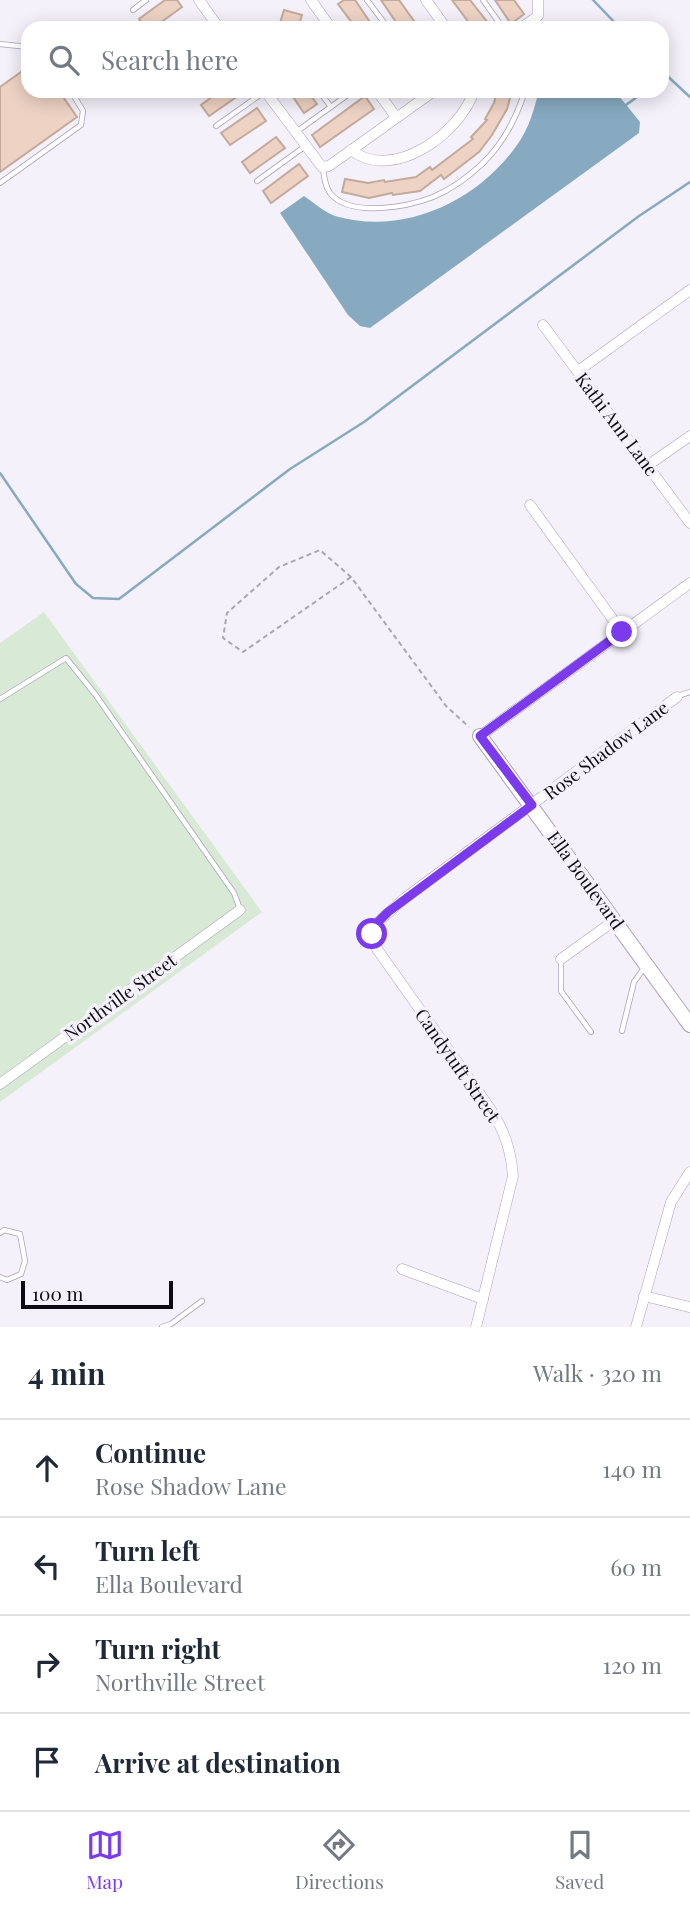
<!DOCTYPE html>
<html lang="en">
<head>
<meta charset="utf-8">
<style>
	body { margin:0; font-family:"Playfair Display",serif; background:#f6f6f7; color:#1f2937 }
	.scale { position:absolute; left:21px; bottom:18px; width:152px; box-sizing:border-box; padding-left:7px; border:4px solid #0d0a12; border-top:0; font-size:19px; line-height:24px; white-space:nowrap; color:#0d0a12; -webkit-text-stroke:5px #f4f1fb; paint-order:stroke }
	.stop { position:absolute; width:21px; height:21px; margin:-16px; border:5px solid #7c3aed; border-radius:50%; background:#fff }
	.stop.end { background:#7c3aed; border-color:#fff; box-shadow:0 2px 7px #0008 }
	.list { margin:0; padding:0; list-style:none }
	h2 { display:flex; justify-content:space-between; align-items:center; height:91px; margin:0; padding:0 28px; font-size:30px }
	h2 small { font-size:23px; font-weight:400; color:#747a83 }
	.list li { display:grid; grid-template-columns:46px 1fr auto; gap:21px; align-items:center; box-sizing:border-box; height:98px; padding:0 28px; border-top:2px solid #e0e1e3 }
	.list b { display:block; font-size:26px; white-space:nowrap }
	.list p { margin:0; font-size:23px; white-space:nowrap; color:#747a83 }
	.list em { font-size:23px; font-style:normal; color:#747a83 }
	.icon { flex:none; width:38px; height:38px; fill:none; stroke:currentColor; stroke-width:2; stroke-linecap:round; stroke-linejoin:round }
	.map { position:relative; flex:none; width:690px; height:1327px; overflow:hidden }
	.search { position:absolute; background:#fff; box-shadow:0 4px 18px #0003; left:21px; right:21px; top:21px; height:77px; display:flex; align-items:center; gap:18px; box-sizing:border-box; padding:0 24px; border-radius:21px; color:#747a83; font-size:26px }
	.sheet { height:483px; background:#fff }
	nav { display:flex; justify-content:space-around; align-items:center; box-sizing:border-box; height:98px; border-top:2px solid #e0e1e3; background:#fff; font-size:19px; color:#747a83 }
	nav a { display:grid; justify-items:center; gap:4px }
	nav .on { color:#7c3aed }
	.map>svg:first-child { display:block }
	.green { fill:#d8ead6 }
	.water { fill:#87aac0 }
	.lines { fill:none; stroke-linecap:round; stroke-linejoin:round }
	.stream { stroke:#87aac0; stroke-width:2.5 }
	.building { fill:#eed3c4; stroke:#c3aa9c; stroke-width:2 }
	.lane-casing { stroke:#aaa2ba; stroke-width:6 }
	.street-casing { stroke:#aaa2ba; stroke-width:11 }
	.secondary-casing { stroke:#aaa2ba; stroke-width:16 }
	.path { stroke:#aaa7b0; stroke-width:2; stroke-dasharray:5 3.5; stroke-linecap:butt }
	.lane { stroke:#fff; stroke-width:4.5 }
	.street { stroke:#fff; stroke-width:10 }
	.secondary { stroke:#fff; stroke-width:14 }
	.route { stroke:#7c3aed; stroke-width:9 }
	.labels { text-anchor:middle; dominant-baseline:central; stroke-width:7; stroke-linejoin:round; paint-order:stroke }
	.street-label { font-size:18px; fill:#0d0a12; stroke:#f4f1fb }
</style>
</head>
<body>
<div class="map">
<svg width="690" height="1327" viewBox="0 0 690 1327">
	<rect width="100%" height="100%" fill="#f4f1fb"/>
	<path class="green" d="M44 612 262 912 0 1102V643Z"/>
	<path class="water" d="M539 91H615L640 122 639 133 370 328 360 326 348 315 280 213 304 196C313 202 324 212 335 216 403 236 477 202 517 145 529 129 534 109 539 91Z"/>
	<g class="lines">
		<g class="stream">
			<path d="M593 0 620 28"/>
			<path d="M662 71 690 97"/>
			<path d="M626 105 645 91"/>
			<path d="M0 473 76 584 93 598 119 599 290 469 364 422 639 216 690 182"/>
		</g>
	</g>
	<g class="building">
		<path d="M165 0H177L182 7 153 28H145L139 19Z"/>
		<path d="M344 0H355L374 28H356L338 4Z"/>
		<path d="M381 0H399L419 28H400Z"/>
		<path d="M452 0H470L492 28H473Z"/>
		<path d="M495 0H514L524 14 511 24Z"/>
		<path d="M284 10 302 15 298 28 280 23Z"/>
		<path d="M28 67V91H59L77 117 0 172V87Z"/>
		<path d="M220 91H245L209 116 201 105Z"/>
		<path d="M289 91H307L317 104 304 113Z"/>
		<path d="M497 91H512L507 109 492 135 479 152 444 179 441 175 420 191 393 195 392 193 369 198 342 192 345 179 368 183 384 180 385 182 416 177 430 167 432 170 473 139 471 137 487 120 485 119 494 103Z"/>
		<path d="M365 96 374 109 320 147 312 135Z"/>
		<path d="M257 108 266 121 230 145 221 133Z"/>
		<path d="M276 137 285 148 250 173 242 162Z"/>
		<path d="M299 164 308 176 271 203 263 191Z"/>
	</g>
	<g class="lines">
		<g class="lane-casing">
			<g id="lane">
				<path d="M367 0 388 28"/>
				<path d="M483 0 503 28"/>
				<path d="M133 10 146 0"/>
				<path d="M0 44 28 47"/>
				<path d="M319 91 331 107"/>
				<path d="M216 126 264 92"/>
				<path d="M296 132 353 91"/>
				<path d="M323 168C324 177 325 186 330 193 350 218 407 207 433 197 450 190 468 177 482 164 503 144 516 119 525 91"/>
				<path d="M257 181 304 147"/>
				<path d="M0 183 81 125 83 111 71 91"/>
				<path d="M678 696 690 692"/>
				<path d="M0 699 66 658 95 694 234 893 240 909"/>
				<path d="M561 959V991L591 1032"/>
				<path d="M622 1031 634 982 644 968"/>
				<path d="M0 1233 4 1230 20 1234 25 1261 21 1274 7 1280 0 1277"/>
				<path d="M162 1327 171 1324 202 1301"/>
			</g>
		</g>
		<g class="street-casing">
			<g id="street">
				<path d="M199 0 219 28"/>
				<path d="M311 0 331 28"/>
				<path d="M426 0 446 28"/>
				<path d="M521 28 538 16V0"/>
				<path d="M265 91 322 167 329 166 434 91"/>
				<path d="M377 91 396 117"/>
				<path d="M351 150C393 183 460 133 474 91"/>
				<path d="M543 325 690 523"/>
				<path d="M578 371 690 290"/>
				<path d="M647 466 690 436"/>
				<path d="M530 505 622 632"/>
				<path d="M480 736 690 583"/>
				<path d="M561 959 615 920"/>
				<path d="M0 1084 240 910"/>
				<path d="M402 1269 483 1299"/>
				<path d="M644 1296 689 1307"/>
				<path d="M476 1327 513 1176C511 1151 505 1132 491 1110L377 949 372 934 379 921 405 898 677 697"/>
				<path d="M636 1327 671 1202 690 1172"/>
			</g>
		</g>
		<g class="secondary-casing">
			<path id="secondary" d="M480 736 690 1025"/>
		</g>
		<path class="path" d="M351 577 243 652 223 638 227 613 279 567 320 550 351 577 446 706 469 727"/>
		<use href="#lane" class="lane"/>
		<use href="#street" class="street"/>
		<use href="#secondary" class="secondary"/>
	</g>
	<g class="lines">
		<path class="route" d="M372 934 379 921 388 912 532 805 480 736 622 632"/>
	</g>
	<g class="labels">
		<g class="street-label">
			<text transform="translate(617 424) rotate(53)">Kathi Ann Lane</text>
			<text transform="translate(606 750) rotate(-37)">Rose Shadow Lane</text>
			<text transform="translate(586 880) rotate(54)">Ella Boulevard</text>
			<text transform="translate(120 997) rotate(-36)">Northville Street</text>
			<text transform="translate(458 1065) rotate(55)">Candytuft Street</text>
		</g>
	</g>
</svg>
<div class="scale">100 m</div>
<div class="stop" style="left:372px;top:934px"></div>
<div class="stop end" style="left:622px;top:632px"></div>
<div class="search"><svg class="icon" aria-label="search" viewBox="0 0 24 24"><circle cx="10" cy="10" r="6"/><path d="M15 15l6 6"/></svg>Search here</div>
</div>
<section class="sheet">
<h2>4 min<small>Walk · 320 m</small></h2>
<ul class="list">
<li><svg class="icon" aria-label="ahead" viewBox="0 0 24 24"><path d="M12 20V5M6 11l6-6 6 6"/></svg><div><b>Continue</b><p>Rose Shadow Lane</p></div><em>140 m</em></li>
<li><svg class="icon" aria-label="left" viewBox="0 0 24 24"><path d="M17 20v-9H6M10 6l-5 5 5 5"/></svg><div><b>Turn left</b><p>Ella Boulevard</p></div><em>60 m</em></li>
<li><svg class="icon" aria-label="right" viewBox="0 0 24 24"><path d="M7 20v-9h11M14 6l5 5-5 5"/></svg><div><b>Turn right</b><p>Northville Street</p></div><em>120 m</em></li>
<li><svg class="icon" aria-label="arrive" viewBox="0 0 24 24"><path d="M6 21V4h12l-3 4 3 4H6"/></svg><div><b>Arrive at destination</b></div></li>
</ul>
</section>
<nav>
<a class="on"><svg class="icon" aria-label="map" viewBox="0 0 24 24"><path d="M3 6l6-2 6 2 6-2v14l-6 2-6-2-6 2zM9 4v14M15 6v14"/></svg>Map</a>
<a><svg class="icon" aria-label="directions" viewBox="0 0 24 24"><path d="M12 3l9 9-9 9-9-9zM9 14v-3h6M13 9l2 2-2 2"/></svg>Directions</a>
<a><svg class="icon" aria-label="saved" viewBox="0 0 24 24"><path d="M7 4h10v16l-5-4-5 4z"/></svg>Saved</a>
</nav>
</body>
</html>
